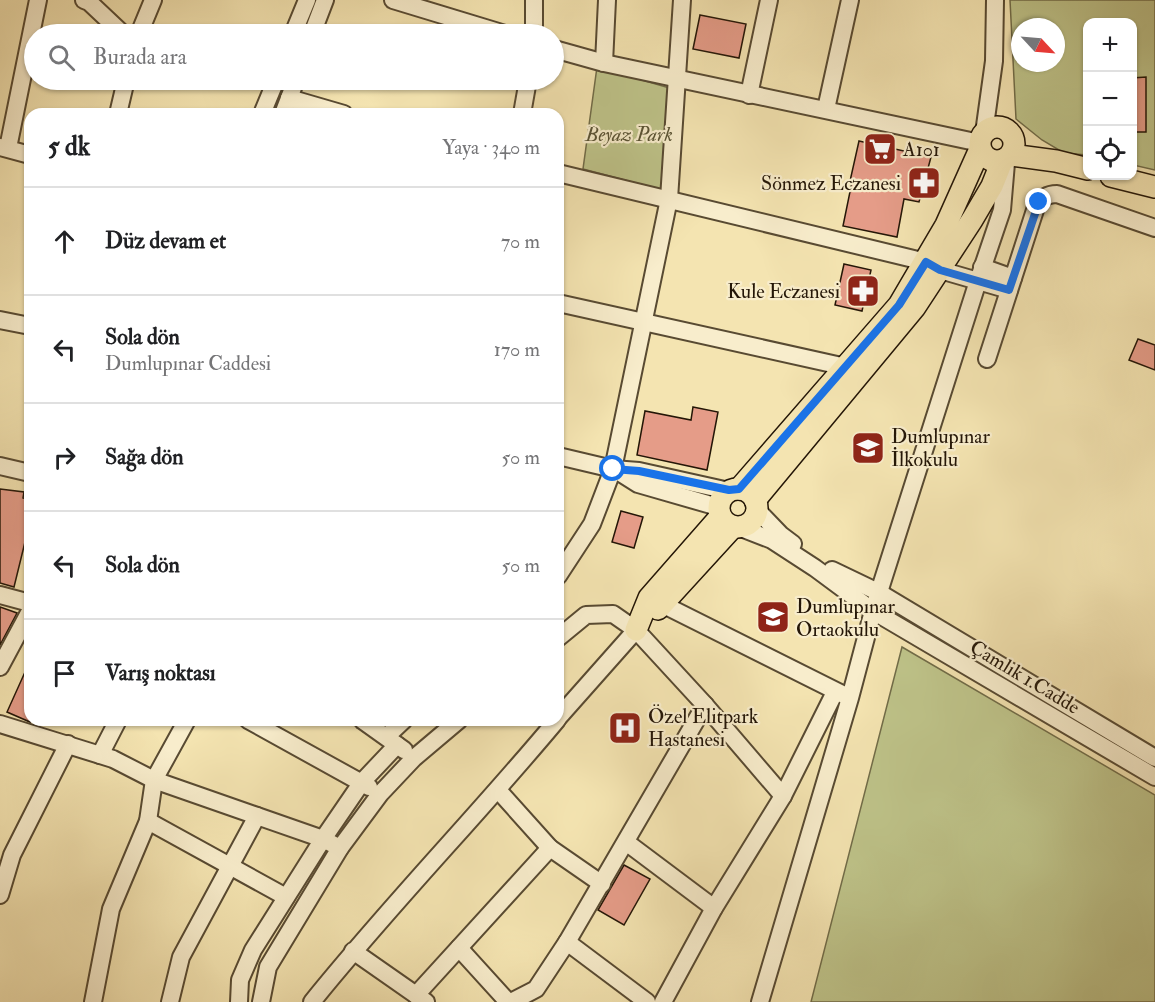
<!DOCTYPE html>
<html lang="tr">
<head>
<meta charset="utf-8">
<style>
	body { margin:0; font-family:"IM FELL Double Pica",serif; background:#f6f6f6; color:#202124 }
	.controls { position:absolute; right:18px; top:18px; display:grid; overflow:hidden; border-radius:12px; box-shadow:0 2px 4px #0004 }
	.controls button { width:54px; height:54px; display:grid; place-items:center; padding:0; border:0; border-bottom:2px solid #e0e0e0; background:#fff; color:#202124; font:30px sans-serif }
	.compass { position:absolute; left:1011px; top:18px; width:54px; height:54px; border-radius:50%; background:#fff; box-shadow:0 2px 4px #0004; rotate:116deg }
	.stop { position:absolute; width:18px; height:18px; margin:-14px; border:4px solid #1a73e8; border-radius:50%; background:#fff }
	.stop.end { background:#1a73e8; border-color:#fff; box-shadow:0 2px 6px #0008 }
	.list { margin:0; padding:0; list-style:none }
	h2 { display:flex; justify-content:space-between; align-items:center; height:78px; margin:0; padding:0 24px; font-size:26px }
	h2 small { font-size:20px; font-weight:400; color:#757577 }
	.list li { display:grid; grid-template-columns:39px 1fr auto; gap:18px; align-items:center; box-sizing:border-box; height:108px; padding:0 24px; border-top:2px solid #e0e0e0 }
	.list b { display:block; font-size:22px; white-space:nowrap }
	.list p { margin:0; font-size:20px; white-space:nowrap; color:#757577 }
	.list em { font-size:20px; font-style:normal; color:#757577 }
	.icon { flex:none; width:33px; height:33px; fill:none; stroke:currentColor; stroke-width:2; stroke-linecap:round; stroke-linejoin:round }
	.map { position:relative; flex:none; width:1155px; height:1002px; overflow:hidden }
	.search { position:absolute; background:#fff; box-shadow:0 2px 4px #0004; left:24px; top:24px; width:540px; height:66px; display:flex; align-items:center; gap:15px; box-sizing:border-box; padding:0 21px; border-radius:33px; color:#757577; font-size:22px }
	.panel { position:absolute; background:#fff; box-shadow:0 2px 4px #0004; left:24px; top:108px; width:540px; height:618px; border-radius:18px }
	.map>svg:first-child { display:block }
	.green { fill:#bec389; stroke:#716c48; stroke-width:1.5; fill-rule:evenodd }
	.building { fill:#e59c88; stroke:#241607; stroke-width:1.5 }
	.lines { fill:none; stroke-linecap:round; stroke-linejoin:round }
	.minor-casing { stroke:#584a32; stroke-width:20 }
	.major-casing { stroke:#241607; stroke-width:24 }
	.minor { stroke:#f8edcc; stroke-width:16 }
	.major { stroke:#f4e4b1; stroke-width:21 }
	.route { stroke:#1a73e8; stroke-width:8 }
	.labels { text-anchor:middle; dominant-baseline:central; stroke-width:4.5; stroke-linejoin:round; paint-order:stroke }
	.park-label { font-size:20px; font-style:italic; fill:#5a5334; stroke:#f8edcc }
	.poi-label { font-size:20px; fill:#241607; stroke:#f8edcc; text-anchor:start }
	.street-label { font-size:20px; fill:#241607; stroke:#f8edcc }
</style>
</head>
<body>
<div class="map">
<svg width="1155" height="1002" viewBox="0 0 1155 1002">
	<rect width="100%" height="100%" fill="#f4e4b1"/>
	<filter id="stains"><feTurbulence type="fractalNoise" baseFrequency=".00333" numOctaves="4"/><feColorMatrix values="0 0 0 0 .2 0 0 0 0 .09 0 0 0 0 .02 0 0 0 .5 -.17"/></filter>
	<radialGradient id="worn" r=".72"><stop offset=".6" stop-color="#630" stop-opacity="0"/><stop offset="1" stop-color="#630" stop-opacity=".3"/></radialGradient>
	<g class="green">
		<path d="M1010 0H1155V170L1133 165 1132 22H1088L1087 155 1064 153 1042 140 1016 119ZM1020 27H1056V63H1020Z"/>
		<path d="M597 67 673 89 666 191 583 169Z"/>
		<path d="M902 647 1155 795V1002H811Z"/>
	</g>
	<g class="building">
		<path d="M700 15 746 24 739 58 693 49Z"/>
		<path d="M1146 77V132H1132V78Z"/>
		<path d="M859 141 931 157 919 202 904 199 897 237 843 226 852 182 850 181Z"/>
		<path d="M844 264 871 270 862 311 835 305Z"/>
		<path d="M1138 339 1155 345V370L1129 360Z"/>
		<path d="M693 407 718 412 707 470 637 455 645 411 691 420Z"/>
		<path d="M0 489 24 492 23 498 30 500V539L26 538 14 587 0 583Z"/>
		<path d="M621 511 643 517 634 548 612 542Z"/>
		<path d="M0 607 17 613 0 645Z"/>
		<path d="M30 661V722L7 712Z"/>
		<path d="M624 865 650 879 624 925 598 910Z"/>
	</g>
	<g class="lines">
		<g class="minor-casing">
			<g id="minor">
				<path d="M84 0 89 2 123 34"/>
				<path d="M393 0 505 34"/>
				<path d="M534 0V34"/>
				<path d="M139 34 153 0"/>
				<path d="M293 34 307 0"/>
				<path d="M312 34 325 0"/>
				<path d="M554 49 604 63 980 143"/>
				<path d="M604 63 607 0"/>
				<path d="M749 95 769 0"/>
				<path d="M289 98 344 114"/>
				<path d="M826 109 850 0"/>
				<path d="M118 114 126 80"/>
				<path d="M262 114 276 80"/>
				<path d="M283 114 296 80"/>
				<path d="M522 114 528 80"/>
				<path d="M984 133 994 61 995 0"/>
				<path d="M0 147 30 155"/>
				<path d="M8 148 38 0"/>
				<path d="M558 173 926 262 940 270 1009 290"/>
				<path d="M982 267 1013 278"/>
				<path d="M558 303 846 367"/>
				<path d="M0 320 30 326"/>
				<path d="M987 359 1036 207C1041 198 1047 194 1057 194L1155 228"/>
				<path d="M558 456 613 469 639 471 729 491"/>
				<path d="M0 466 30 473"/>
				<path d="M619 472 638 484 718 507"/>
				<path d="M757 510 781 535 793 544"/>
				<path d="M741 528 772 540 815 568 873 611 1155 777"/>
				<path d="M832 570 880 593 1155 758"/>
				<path d="M558 576 592 524 613 469 669 199 682 0"/>
				<path d="M0 595 30 603"/>
				<path d="M662 604 844 695"/>
				<path d="M558 638 586 615 613 614 636 630 705 705 783 796"/>
				<path d="M0 667 30 611"/>
				<path d="M558 718 636 630"/>
				<path d="M248 720 369 787"/>
				<path d="M362 720 404 750"/>
				<path d="M0 724 113 759 154 780 323 839 340 848"/>
				<path d="M387 736 404 720"/>
				<path d="M100 755 118 720"/>
				<path d="M498 790 550 848 602 884"/>
				<path d="M148 821 286 897"/>
				<path d="M626 842 714 908"/>
				<path d="M0 895 12 855 68 744"/>
				<path d="M567 942 647 1002"/>
				<path d="M459 948 508 1002"/>
				<path d="M353 951 426 1002"/>
				<path d="M416 995 550 848"/>
				<path d="M93 1002 111 909 148 821 154 780 187 720"/>
				<path d="M170 1002 181 957 257 816"/>
				<path d="M239 1002 240 980 253 950 323 839 362 782 397 745"/>
				<path d="M261 1002 268 967 340 848 380 794 414 758 459 720"/>
				<path d="M312 1002C390 905 477 816 557 720"/>
				<path d="M511 1002 536 989 567 942 705 705"/>
				<path d="M663 1002 714 908 783 796 835 692"/>
				<path d="M760 1002 850 698 873 611 978 281 1002 210 1006 163"/>
			</g>
		</g>
		<g class="major-casing">
			<g id="major">
				<circle cx="997" cy="144" r="17"/>
				<path d="M1011 155 1056 161 1088 169"/>
				<path d="M1111 176 1155 187"/>
				<circle cx="738" cy="508" r="19"/>
				<path d="M739 489 899 305 946 225 980 149"/>
				<path d="M755 500 915 307 972 220 992 186 1002 161"/>
				<path d="M658 609 733 527"/>
				<path d="M636 630 649 598 720 517"/>
			</g>
		</g>
		<use href="#minor" class="minor"/>
		<use href="#major" class="major"/>
	</g>
	<g class="lines">
		<path class="route" d="M613 469 639 471 729 490 739 489 899 305 926 262 940 270 1009 290 1039 202"/>
	</g>
	<defs>
		<g id="supermarket-square" transform="scale(1.725)"><rect x="-9" y="-9" width="18" height="18" rx="4" fill="#8f2418" stroke="#f8edcc"/><path d="M-6-5.5h2.5l.6 2H6L4.5 2H-2.5L-4.4-4H-6ZM-1.5 3.2a1.3 1.3 0 1 0 .1 0ZM3 3.2a1.3 1.3 0 1 0 .1 0Z" fill="#fff"/></g>
		<g id="pharmacy-square" transform="scale(1.725)"><rect x="-9" y="-9" width="18" height="18" rx="4" fill="#8f2418" stroke="#f8edcc"/><path d="M-2-6h4v4h4v4h-4v4h-4v-4h-4v-4h4Z" fill="#fff"/></g>
		<g id="school-square" transform="scale(1.725)"><rect x="-9" y="-9" width="18" height="18" rx="4" fill="#8f2418" stroke="#f8edcc"/><path d="M0-5L7-2L0 1L-7-2ZM-4 1L0 2.5L4 1V4Q0 6-4 4Z" fill="#fff"/></g>
		<g id="hospital-square" transform="scale(1.725)"><rect x="-9" y="-9" width="18" height="18" rx="4" fill="#8f2418" stroke="#f8edcc"/><path d="M-5-5h3v3.5h4V-5h3V5h-3V1.5h-4V5h-3Z" fill="#fff"/></g>
	</defs>
	<g fill-rule="evenodd">
		<use href="#supermarket-square" x="880" y="149"/>
		<use href="#pharmacy-square" x="924" y="183"/>
		<use href="#pharmacy-square" x="863" y="291"/>
		<use href="#school-square" x="868" y="448"/>
		<use href="#school-square" x="773" y="617"/>
		<use href="#hospital-square" x="625" y="728"/>
	</g>
	<g class="labels">
		<g class="park-label">
			<text x="629" y="134">Beyaz Park</text>
		</g>
		<g class="poi-label">
			<text x="903" y="149">A101</text>
			<text x="901" y="183" text-anchor="end">Sönmez Eczanesi</text>
			<text x="840" y="291" text-anchor="end">Kule Eczanesi</text>
			<text x="891" y="436">Dumlupınar<tspan x="891" dy="23">İlkokulu</tspan></text>
			<text x="796" y="606">Dumlupınar<tspan x="796" dy="23">Ortaokulu</tspan></text>
			<text x="648" y="716">Özel Elitpark<tspan x="648" dy="23">Hastanesi</tspan></text>
		</g>
		<g class="street-label">
			<text transform="translate(1025 677) rotate(31)">Çamlık 1.Cadde</text>
		</g>
	</g>
	<rect width="100%" height="100%" filter="url(#stains)"/>
	<rect width="100%" height="100%" fill="url(#worn)"/>
</svg>
<div class="controls">
<button>+</button>
<button>−</button>
<button><svg class="icon" aria-label="locate" viewBox="0 0 24 24"><circle cx="12" cy="12" r="6"/><path d="M12 2v4M12 18v4M2 12h4M18 12h4"/></svg></button>
</div>
<svg class="compass" viewBox="-18 -18 36 36"><path d="M0-13l5 13h-10z" fill="#e53935"/><path d="M0 13l5-13h-10z" fill="#757577"/></svg>
<div class="stop" style="left:613px;top:469px"></div>
<div class="stop end" style="left:1039px;top:202px"></div>
<div class="search"><svg class="icon" aria-label="search" viewBox="0 0 24 24"><circle cx="10" cy="10" r="6"/><path d="M15 15l6 6"/></svg>Burada ara</div>
<section class="panel">
<h2>5 dk<small>Yaya · 340 m</small></h2>
<ul class="list">
<li><svg class="icon" aria-label="ahead" viewBox="0 0 24 24"><path d="M12 20V5M6 11l6-6 6 6"/></svg><div><b>Düz devam et</b></div><em>70 m</em></li>
<li><svg class="icon" aria-label="left" viewBox="0 0 24 24"><path d="M17 20v-9H6M10 6l-5 5 5 5"/></svg><div><b>Sola dön</b><p>Dumlupınar Caddesi</p></div><em>170 m</em></li>
<li><svg class="icon" aria-label="right" viewBox="0 0 24 24"><path d="M7 20v-9h11M14 6l5 5-5 5"/></svg><div><b>Sağa dön</b></div><em>50 m</em></li>
<li><svg class="icon" aria-label="left" viewBox="0 0 24 24"><path d="M17 20v-9H6M10 6l-5 5 5 5"/></svg><div><b>Sola dön</b></div><em>50 m</em></li>
<li><svg class="icon" aria-label="arrive" viewBox="0 0 24 24"><path d="M6 21V4h12l-3 4 3 4H6"/></svg><div><b>Varış noktası</b></div></li>
</ul>
</section>
</div>
</body>
</html>
